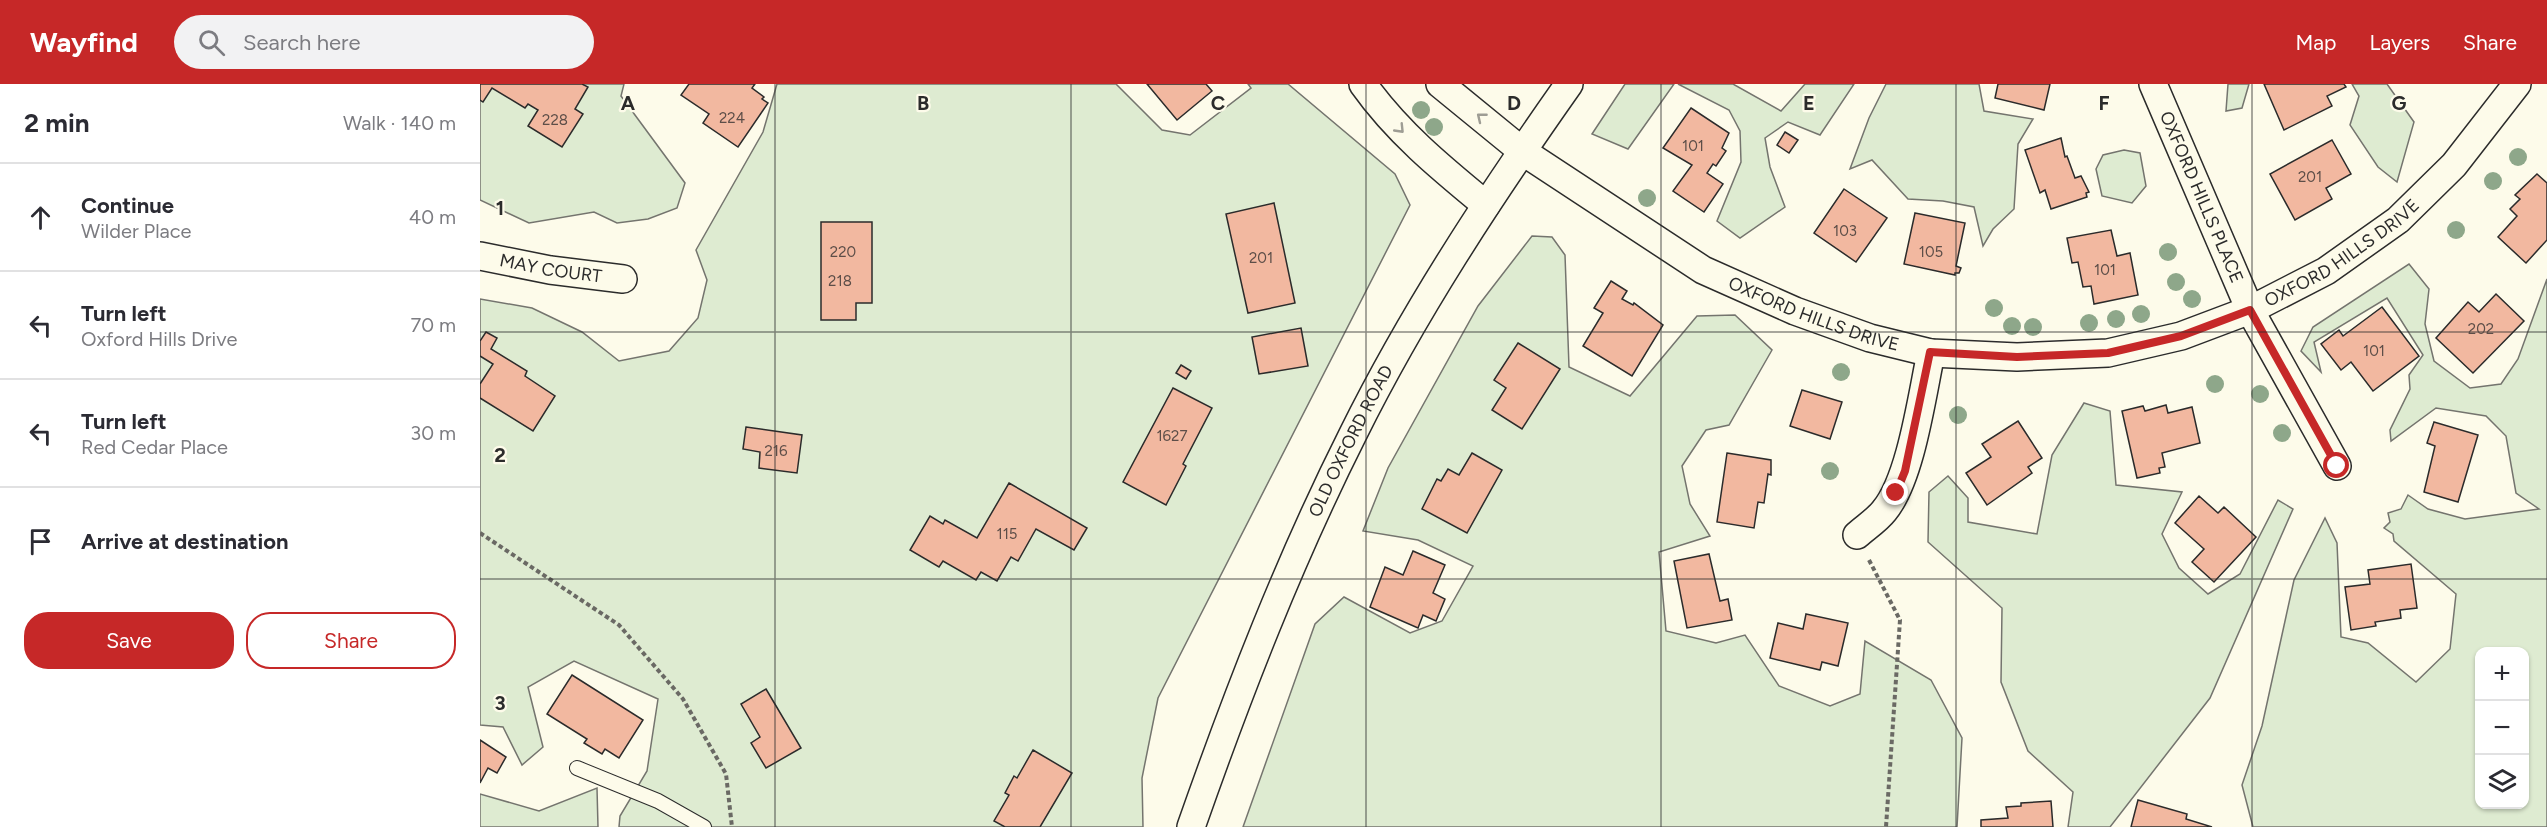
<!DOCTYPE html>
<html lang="en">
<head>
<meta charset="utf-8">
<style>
	body { margin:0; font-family:Figtree,sans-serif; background:#f2f2f3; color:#2b2b33 }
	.controls { position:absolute; right:18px; bottom:18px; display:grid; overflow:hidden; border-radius:12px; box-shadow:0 2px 4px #0004 }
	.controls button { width:54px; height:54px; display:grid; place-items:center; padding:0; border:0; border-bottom:2px solid #e1e1e2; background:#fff; color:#2b2b33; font:30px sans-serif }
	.stop { position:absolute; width:18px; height:18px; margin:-14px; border:4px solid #c62828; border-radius:50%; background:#fff }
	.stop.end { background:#c62828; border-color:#fff; box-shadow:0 2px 6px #0008 }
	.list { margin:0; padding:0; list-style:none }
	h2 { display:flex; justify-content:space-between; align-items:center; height:78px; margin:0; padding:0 24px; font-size:26px }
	h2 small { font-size:20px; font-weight:400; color:#7c7c81 }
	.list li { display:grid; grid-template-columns:39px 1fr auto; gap:18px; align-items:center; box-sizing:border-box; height:108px; padding:0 24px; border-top:2px solid #e1e1e2 }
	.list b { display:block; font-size:22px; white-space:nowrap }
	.list p { margin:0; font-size:20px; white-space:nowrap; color:#7c7c81 }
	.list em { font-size:20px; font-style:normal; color:#7c7c81 }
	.actions { display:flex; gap:12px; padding:18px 24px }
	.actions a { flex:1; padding:14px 0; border:2px solid #c62828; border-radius:24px; text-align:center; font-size:21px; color:#c62828 }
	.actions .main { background:#c62828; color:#fff }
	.icon { flex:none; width:33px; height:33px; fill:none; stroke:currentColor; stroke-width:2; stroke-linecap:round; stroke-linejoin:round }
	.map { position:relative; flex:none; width:2067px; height:743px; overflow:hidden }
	header { display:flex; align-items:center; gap:36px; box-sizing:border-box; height:84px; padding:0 30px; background:#c62828; color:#fff }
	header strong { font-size:28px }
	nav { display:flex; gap:33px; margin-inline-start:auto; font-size:21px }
	.search { width:420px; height:54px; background:#f2f2f3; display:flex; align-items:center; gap:15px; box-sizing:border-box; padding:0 21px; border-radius:33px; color:#7c7c81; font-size:22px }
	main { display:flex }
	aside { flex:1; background:#fff }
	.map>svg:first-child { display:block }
	.green { fill:#deebd1; stroke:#74746e; stroke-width:1.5; fill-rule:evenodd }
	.building { fill:#f2b8a0; stroke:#2b2b2b; stroke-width:1.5 }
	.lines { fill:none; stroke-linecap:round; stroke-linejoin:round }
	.service-casing { stroke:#2b2b2b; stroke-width:16 }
	.minor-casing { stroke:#2b2b2b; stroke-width:30 }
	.path { stroke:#6a6964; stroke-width:4; stroke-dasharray:4.5 3; stroke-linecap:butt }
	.service { stroke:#fdfbea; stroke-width:14 }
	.minor { stroke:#fdfbea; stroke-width:27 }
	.tree { fill:#8ea78a }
	.oneway { stroke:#9e9d94 }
	.route { stroke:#c62828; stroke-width:8 }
	.grid { fill:none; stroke:#2b2b2b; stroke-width:1.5; stroke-opacity:0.55 }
	.labels { text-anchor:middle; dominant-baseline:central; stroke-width:4.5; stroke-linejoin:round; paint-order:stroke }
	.number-label { font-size:15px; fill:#5d4e48 }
	.street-label { font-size:18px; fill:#2b2b2b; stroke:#fdfbea }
	.grid-label { font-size:20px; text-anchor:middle; font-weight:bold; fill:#2b2b2b; stroke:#fdfbea; stroke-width:4.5; stroke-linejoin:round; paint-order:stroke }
</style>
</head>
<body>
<header>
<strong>Wayfind</strong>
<div class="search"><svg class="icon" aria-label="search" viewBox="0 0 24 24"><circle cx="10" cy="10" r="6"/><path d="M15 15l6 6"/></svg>Search here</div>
<nav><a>Map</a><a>Layers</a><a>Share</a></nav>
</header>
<main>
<aside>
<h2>2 min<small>Walk · 140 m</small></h2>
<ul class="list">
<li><svg class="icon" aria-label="ahead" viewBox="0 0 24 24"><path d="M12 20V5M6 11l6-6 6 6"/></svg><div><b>Continue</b><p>Wilder Place</p></div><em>40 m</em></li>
<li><svg class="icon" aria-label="left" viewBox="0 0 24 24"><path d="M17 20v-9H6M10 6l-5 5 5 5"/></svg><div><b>Turn left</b><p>Oxford Hills Drive</p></div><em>70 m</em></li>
<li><svg class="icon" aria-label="left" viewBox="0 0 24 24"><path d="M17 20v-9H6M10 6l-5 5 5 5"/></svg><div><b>Turn left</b><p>Red Cedar Place</p></div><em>30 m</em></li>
<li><svg class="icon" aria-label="arrive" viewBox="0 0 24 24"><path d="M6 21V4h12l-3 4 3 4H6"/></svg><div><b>Arrive at destination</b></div></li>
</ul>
<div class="actions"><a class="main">Save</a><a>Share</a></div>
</aside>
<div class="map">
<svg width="2067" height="743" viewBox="0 0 2067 743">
	<rect width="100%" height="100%" fill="#fdfbea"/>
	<g class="green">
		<path d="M0 0H144L141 12 205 99 197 124 168 135 137 139 114 128 49 139 0 116Z"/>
		<path d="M297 0H636L682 46 710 51 771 4 768 0H808L915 90 930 121 678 614 662 694 663 743H139L140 732 167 687 178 615 94 577 48 603 63 663 42 681 23 643 0 641V215L52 224 102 248 139 277 189 267 218 234 227 196 216 166 283 48Z"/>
		<path d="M1145 0H1194L1148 65 1112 50Z"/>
		<path d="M1198 0H1253L1301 27 1325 0H1374L1340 51 1308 38 1285 54 1290 83 1305 123 1260 154 1237 137 1261 78 1260 47 1249 26Z"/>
		<path d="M1406 0H1499L1504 27 1553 35 1538 60 1534 125 1513 145 1503 162 1494 123 1463 117 1428 115 1392 76 1370 85 1389 34Z"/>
		<path d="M1748 0H1769L1762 24 1746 27Z"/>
		<path d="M1872 0H1907L1934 38 1917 98 1898 83 1870 41 1879 12Z"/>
		<path d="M1644 66 1660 69 1666 102 1652 119 1622 112 1616 85 1623 71Z"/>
		<path d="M1052 152 1072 153 1085 171 1089 283 1150 312 1217 232 1255 231 1292 266 1249 341 1226 346 1202 382 1210 420 1230 452 1179 468 1186 547 1236 559 1265 551 1299 602 1350 622 1380 610 1385 557 1451 596 1482 654 1477 743H763L835 540 864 513 930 549 962 537 993 482 938 456 883 447 908 384 998 222Z"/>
		<path d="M1929 180 1949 205 1945 240 1954 277 1990 304 2021 300 2038 275 2067 195V743H1773L1762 701 1782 642 1814 496 1845 434 1857 459 1861 553 1888 559 1936 598 1970 565 1976 510 1914 457 1913 450 1904 444 1910 438 1908 429 1921 425 1928 411 1948 425 1985 435 2059 425 2036 409 2026 352 2006 332 1956 324 1911 357 1910 346 1930 305 1929 291 1943 271 1907 214 1834 258 1841 288 1821 267 1833 243ZM2000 568H2044V720H2000Z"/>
		<path d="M1604 319 1630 327 1636 401 1702 408 1682 450 1699 484 1728 510 1760 490 1798 416 1813 425 1730 614 1630 743H1588L1593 708 1548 667 1521 598 1522 524 1448 458 1449 408 1468 392 1488 414V438L1557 450 1572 371Z"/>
		<path d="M117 704 118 743H0V710L59 727Z"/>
	</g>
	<g class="building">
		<path d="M0 0H102L108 3 95 25 103 30 82 63 48 42 58 26 48 20 45 24 12 4 3 18 0 16Z"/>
		<path d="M209 0H275L272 4 284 13 282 15 288 19 258 63 223 39 229 30 201 11Z"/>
		<path d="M667 0H726L732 7 697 36Z"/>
		<path d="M1518 0H1570L1564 26 1515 14Z"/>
		<path d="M1784 0H1864L1866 3 1847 12 1852 22 1804 46Z"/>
		<path d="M1211 24 1249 49 1242 64 1246 67 1236 82 1233 80 1227 89 1243 100 1224 128 1193 107 1212 81 1183 64Z"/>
		<path d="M1305 48 1318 56 1309 69 1297 61Z"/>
		<path d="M1581 54 1585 73 1587 72 1595 94 1601 92 1609 108 1606 109 1607 113 1571 125 1565 106 1560 109 1545 66Z"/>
		<path d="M1852 56 1871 90 1846 104 1852 115 1815 136 1790 90Z"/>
		<path d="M2057 90 2067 99V156L2046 179 2018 153 2037 132 2030 125 2040 115 2035 111Z"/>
		<path d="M1364 105 1407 134 1376 178 1334 149Z"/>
		<path d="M794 119 815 219 768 229 746 130Z"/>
		<path d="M1435 129 1485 139 1476 182 1481 184 1479 189H1475V191L1424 180Z"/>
		<path d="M341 138H392V219H376V236H341Z"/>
		<path d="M1631 146 1637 172 1650 169 1658 211 1614 220 1611 202 1603 203 1598 178 1592 179 1587 154Z"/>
		<path d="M1131 197 1147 207 1142 215 1153 221 1154 219 1183 241 1152 292 1103 262 1123 229 1114 224Z"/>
		<path d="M2016 210 2044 237 1993 289 1956 254 1988 218 1999 228Z"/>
		<path d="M1902 223 1939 272 1893 307 1871 278 1861 286 1841 260 1859 246 1863 252Z"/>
		<path d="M821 244 828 282 779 290 772 253Z"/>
		<path d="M6 248 17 254 11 265 47 287 45 292 75 312 53 347 0 314V300L13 280 0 272V257Z"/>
		<path d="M1038 259 1080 285 1042 345 1012 326 1026 304 1014 296Z"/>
		<path d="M701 281 711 287 706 295 696 289Z"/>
		<path d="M693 304 732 324 703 380 706 382 686 421 643 398Z"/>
		<path d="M1322 306 1362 318 1350 355 1310 342Z"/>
		<path d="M1686 321 1688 329 1712 323 1720 359 1682 369 1685 383 1679 384 1680 389 1657 394 1642 327 1663 322 1665 327Z"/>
		<path d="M1538 337 1562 374 1548 383 1552 389 1507 421 1486 389 1511 373 1502 360Z"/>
		<path d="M1954 338 1998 351 1978 418 1944 408 1955 362 1947 359Z"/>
		<path d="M266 343 322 351 317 389 279 384 280 368 263 365Z"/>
		<path d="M992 369 1022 386 987 449 942 425 957 395 961 397 968 385 979 391Z"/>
		<path d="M1247 369 1291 376V391L1288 390 1284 419 1278 418 1274 444 1237 438Z"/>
		<path d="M529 399 607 444 594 466 556 445 538 477 531 473 517 497 501 488 496 496 463 477 459 483 430 466 450 432 463 440 465 436 497 454Z"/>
		<path d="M1719 412 1738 429 1744 423 1776 453 1734 498 1712 478 1724 465 1695 439Z"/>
		<path d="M933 467 965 481 953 509 965 515 956 537 943 531 938 544 890 523 905 483 923 491Z"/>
		<path d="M1229 470 1240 517 1248 515 1252 536 1207 544 1194 477Z"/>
		<path d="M1931 480 1937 524 1920 526 1921 534 1895 538 1896 542 1871 546 1865 503 1890 500 1888 486Z"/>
		<path d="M1326 530 1368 539 1358 582 1342 578 1340 586 1290 574 1298 539 1323 545Z"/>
		<path d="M92 591 163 636 139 674 125 665 122 670 104 659 107 655 67 630Z"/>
		<path d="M286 605 321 664 286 684 271 659 280 653 261 620Z"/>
		<path d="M0 656 26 673 17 689 8 684 0 699Z"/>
		<path d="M553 666 592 689 560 743H525L514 737 529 711 525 709 534 692 537 694Z"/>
		<path d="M1658 716 1707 730 1706 735 1732 743H1651Z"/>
		<path d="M1571 717 1573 743H1501V736L1528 734 1526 723 1541 722V719Z"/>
	</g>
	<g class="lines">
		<g class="service-casing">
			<path id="service" d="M97 684 178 717 224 743"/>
		</g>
		<g class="minor-casing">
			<g id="minor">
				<path d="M883 0C917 48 961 84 1006 121"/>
				<path id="s1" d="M960 0 1042 67 1223 186 1315 227 1390 254 1451 269 1537 273 1628 269 1701 252 1770 226 1846 187 1918 136 1974 81 2037 0"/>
				<path id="s2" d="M1673 0 1770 226 1857 382"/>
				<path id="s3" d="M0 172 70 186 143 195"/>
				<path d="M1377 451C1386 443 1397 436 1404 427 1431 395 1442 311 1451 269"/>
				<path id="s4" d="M711 743C758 609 809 477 873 350 934 227 1010 112 1089 0"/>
			</g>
		</g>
		<g class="path">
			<path d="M0 449 139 541 203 615 246 690 252 743"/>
			<path d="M1389 476 1420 536 1406 743"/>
		</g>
		<use href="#service" class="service"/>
		<use href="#minor" class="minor"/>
	</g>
	<g class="tree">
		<circle cx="941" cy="26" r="9"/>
		<circle cx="954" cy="43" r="9"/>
		<circle cx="2038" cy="73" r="9"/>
		<circle cx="2013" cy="97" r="9"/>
		<circle cx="1167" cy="114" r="9"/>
		<circle cx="1976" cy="146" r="9"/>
		<circle cx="1688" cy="168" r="9"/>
		<circle cx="1696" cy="198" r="9"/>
		<circle cx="1712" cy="215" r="9"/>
		<circle cx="1514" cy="224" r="9"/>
		<circle cx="1661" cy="230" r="9"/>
		<circle cx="1636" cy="235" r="9"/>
		<circle cx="1609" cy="239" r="9"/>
		<circle cx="1532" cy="242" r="9"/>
		<circle cx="1553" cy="243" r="9"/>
		<circle cx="1361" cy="288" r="9"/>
		<circle cx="1735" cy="300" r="9"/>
		<circle cx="1780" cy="310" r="9"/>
		<circle cx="1478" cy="331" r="9"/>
		<circle cx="1802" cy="349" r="9"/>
		<circle cx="1350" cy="387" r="9"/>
	</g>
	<defs><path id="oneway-chevron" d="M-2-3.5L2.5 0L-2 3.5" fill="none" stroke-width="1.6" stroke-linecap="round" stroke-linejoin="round" transform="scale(1.5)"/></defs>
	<g class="oneway">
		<use href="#oneway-chevron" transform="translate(1001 33) rotate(-141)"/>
		<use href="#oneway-chevron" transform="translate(920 45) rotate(46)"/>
	</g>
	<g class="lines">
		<path class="route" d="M1416 409 1425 387 1450 268 1537 273 1628 269 1701 252 1770 226 1857 382"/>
	</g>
	<path class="grid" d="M295 0V743M591 0V743M886 0V743M1181 0V743M1476 0V743M1772 0V743M0 248H2067M0 495H2067"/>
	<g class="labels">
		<g class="number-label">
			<text x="252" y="34">224</text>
			<text x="75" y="36">228</text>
			<text x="1213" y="62">101</text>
			<text x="1830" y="93">201</text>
			<text x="1365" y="147">103</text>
			<text x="363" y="168">220</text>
			<text x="1451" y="168">105</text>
			<text x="781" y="174">201</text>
			<text x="1625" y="186">101</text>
			<text x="360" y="197">218</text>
			<text x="2001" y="245">202</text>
			<text x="1894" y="267">101</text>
			<text x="692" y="352">1627</text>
			<text x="296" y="367">216</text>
			<text x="527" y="450">115</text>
		</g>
		<g class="street-label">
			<text stroke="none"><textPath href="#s2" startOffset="123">OXFORD HILLS PLACE</textPath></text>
			<text stroke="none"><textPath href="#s1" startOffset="1000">OXFORD HILLS DRIVE</textPath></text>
			<text stroke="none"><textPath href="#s3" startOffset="72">MAY COURT</textPath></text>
			<text stroke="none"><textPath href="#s1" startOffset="442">OXFORD HILLS DRIVE</textPath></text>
			<text stroke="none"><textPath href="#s4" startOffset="418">OLD OXFORD ROAD</textPath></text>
		</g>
	</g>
	<g class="grid-label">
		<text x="148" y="26">A</text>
		<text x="443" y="26">B</text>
		<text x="738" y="26">C</text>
		<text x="1034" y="26">D</text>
		<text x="1329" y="26">E</text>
		<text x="1624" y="26">F</text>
		<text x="1919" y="26">G</text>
		<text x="20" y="131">1</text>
		<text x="20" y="378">2</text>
		<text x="20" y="626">3</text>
	</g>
</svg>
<div class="controls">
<button>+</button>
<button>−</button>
<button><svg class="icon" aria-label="layers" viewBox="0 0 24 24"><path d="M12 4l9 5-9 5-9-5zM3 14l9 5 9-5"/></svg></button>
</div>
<div class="stop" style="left:1857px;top:382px"></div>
<div class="stop end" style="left:1416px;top:409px"></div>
</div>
</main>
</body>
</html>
